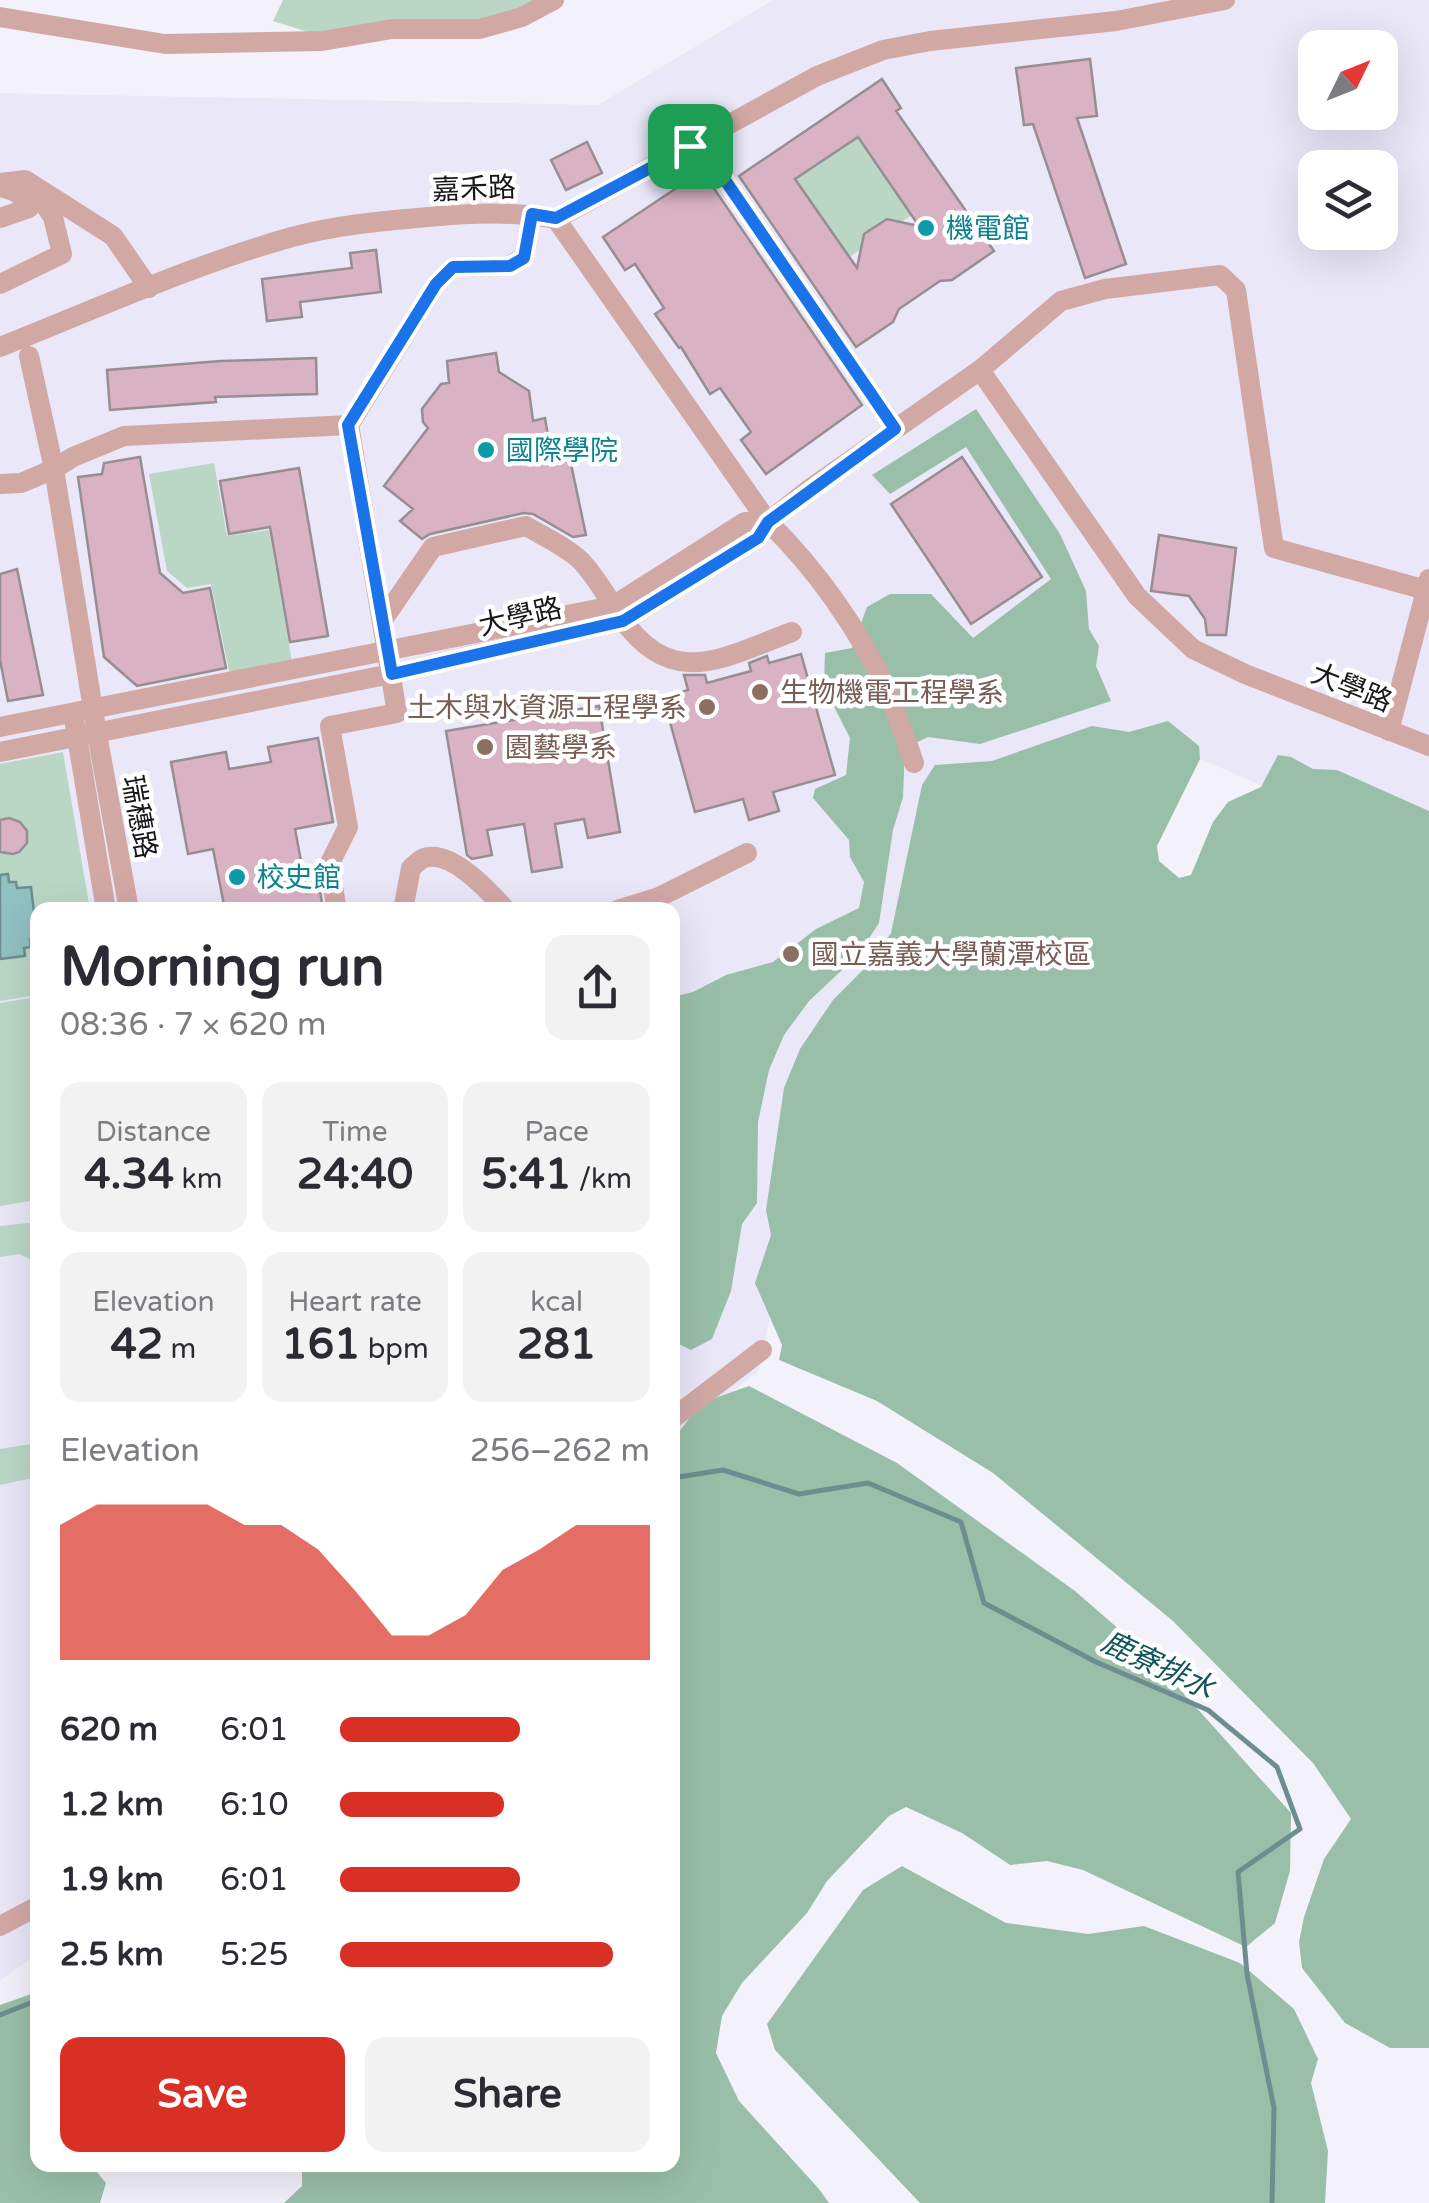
<!DOCTYPE html>
<html lang="en">
<head>
<meta charset="utf-8">
<style>
	:root { --surface:#fff; --page:#f2f2f3; --text:#2b2b33; --muted:#7c7c81; --accent:#d93025 }
	body { margin:0; font-family:"Varela Round","Noto Sans TC",sans-serif; background:var(--page); color:var(--text); height:100vh; display:flex; flex-direction:column; font-size:38px; white-space:nowrap }
	* { box-sizing:border-box; margin:0 }
	p { font-size:32px; color:var(--muted) }
	.icon { flex:none; width:55px; height:55px; fill:none; stroke:currentColor; stroke-width:2; stroke-linecap:round; stroke-linejoin:round }
	.map { position:relative; flex:1; overflow:hidden }
	.side { position:absolute; left:30px; top:902px; width:650px; height:1270px; display:flex; flex-direction:column; background:var(--surface); border-radius:20px; box-shadow:0 10px 40px #0002 }
	.side>* { flex:none }
	.needle { width:65px; rotate:47deg }
	.fabs { position:absolute; left:1298px; top:30px; display:grid; gap:20px }
	.fabs a { display:grid; place-items:center; width:100px; height:100px; border-radius:20px; background:var(--surface); box-shadow:0 10px 40px #0002; font-size:50px }
	.pin { position:absolute; display:grid; place-items:center; width:85px; height:85px; color:#fff; margin:-42px; border-radius:20px; box-shadow:0 5px 15px #0006 }
	.round { display:grid; place-items:center; flex:none; width:105px; height:105px; border-radius:20px; background:var(--page) }
	.head { display:flex; align-items:center; justify-content:space-between; height:170px; padding:0 30px }
	h1 { font-size:55px; font-weight:700; line-height:75px }
	.figures { display:grid; grid-template-columns:repeat(3,1fr); gap:15px; height:170px; padding:10px 30px }
	.figures div { display:grid; align-content:center; border-radius:20px; background:var(--page); text-align:center }
	.figures b { font-size:42px; font-weight:700 }
	.figures small { font-size:28px; font-weight:400 }
	.figures p { font-size:28px }
	.chart { height:280px; padding:20px 30px }
	.chart p { display:flex; justify-content:space-between }
	.chart svg { width:100%; height:180px; margin-top:10px; fill:var(--accent); opacity:.7 }
	.cta { display:flex; gap:20px; margin-top:auto; padding:20px 30px }
	.cta a { flex:1; height:115px; border-radius:20px; background:var(--accent); color:#fff; font-size:40px; font-weight:700; line-height:115px; text-align:center }
	.cta a+a { background:var(--page); color:var(--text) }
	ul { padding:0 30px; list-style:none; font-size:32px }
	li { display:grid; grid-template-columns:160px 120px 1fr; align-items:center; height:75px }
	li i { height:25px; border-radius:12px; background:var(--accent) }
	.map>svg:first-child { display:block }
</style>
</head>
<body>
<div class="map">
<svg width="1429" height="2203" viewBox="0 0 1429 2203">
	<rect width="100%" height="100%" fill="#f3f2fa"/>
	<path fill="#e9e7f8" fill-rule="evenodd" d="M 773,0 L 1429,0 L 1429,858 L 1161,742 L 810,1117 L 759,1370 L 673,1441 L 672,910 L 38,910 L 38,1953 L 0,1981 L 0,93 L 598,105 ZM 1315,48 L 1380,48 L 1380,112 L 1315,112 ZM 1315,168 L 1380,168 L 1380,232 L 1315,232 Z"/>
	<g fill="#bad7c6">
		<path d="M 283,0 L 539,0 L 540,2 L 482,19 L 396,19 L 311,33 L 273,21 Z"/>
		<path d="M 858,137 L 912,215 L 901,222 L 887,219 L 864,234 L 861,249 L 849,257 L 795,179 Z"/>
		<path d="M 214,463 L 227,536 L 269,530 L 294,673 L 232,685 L 211,584 L 187,588 L 167,571 L 149,474 Z"/>
		<path d="M 63,752 L 90,910 L 38,910 L 37,995 L 0,1001 L 0,764 Z"/>
		<path d="M 37,997 L 37,1200 L 0,1206 L 0,1003 Z"/>
		<path d="M 37,1222 L 37,1262 L 19,1254 L 0,1257 L 0,1226 Z"/>
		<path d="M 37,1443 L 37,1477 L 0,1485 L 0,1449 Z"/>
	</g>
	<g fill="#9abfa9">
		<path d="M 976,409 L 1060,534 L 1086,591 L 1089,629 L 1099,646 L 1096,666 L 1111,701 L 980,744 L 928,737 L 905,748 L 903,797 L 893,830 L 879,923 L 858,955 L 809,1001 L 784,1035 L 769,1070 L 758,1122 L 757,1203 L 742,1224 L 731,1291 L 712,1339 L 691,1350 L 673,1341 L 672,997 L 693,992 L 726,975 L 773,962 L 816,929 L 859,908 L 864,882 L 850,857 L 849,840 L 813,798 L 815,789 L 846,775 L 850,738 L 824,687 L 825,653 L 852,648 L 867,607 L 890,594 L 931,594 L 973,638 L 1051,579 L 966,447 L 890,494 L 872,475 Z"/>
		<path d="M 1168,721 L 1199,746 L 1200,759 L 1157,846 L 1159,861 L 1179,878 L 1191,875 L 1213,822 L 1228,802 L 1261,787 L 1278,755 L 1291,757 L 1313,769 L 1337,770 L 1429,811 L 1429,2048 L 1390,2048 L 1345,2023 L 1302,1968 L 1299,1942 L 1304,1917 L 1324,1859 L 1351,1819 L 1313,1763 L 1173,1621 L 993,1473 L 877,1401 L 779,1360 L 782,1345 L 755,1283 L 771,1235 L 766,1210 L 784,1088 L 800,1049 L 833,1000 L 874,959 L 891,933 L 922,785 L 935,765 L 992,761 L 1092,726 L 1129,732 Z"/>
		<path d="M 749,1386 L 897,1463 L 1075,1591 L 1151,1657 L 1291,1813 L 1290,1871 L 1275,1923 L 1246,1947 L 1083,1870 L 1047,1861 L 1010,1865 L 962,1833 L 906,1807 L 889,1816 L 827,1881 L 807,1913 L 742,1983 L 722,2016 L 716,2053 L 739,2101 L 819,2189 L 829,2203 L 284,2203 L 302,2186 L 302,2165 L 672,2165 L 672,1441 L 701,1403 Z"/>
		<path d="M 902,1866 L 1006,1923 L 1088,1934 L 1144,1926 L 1240,1963 L 1294,2009 L 1318,2059 L 1311,2083 L 1328,2151 L 1325,2203 L 920,2203 L 775,2050 L 767,2024 L 863,1890 Z"/>
		<path d="M 37,1992 L 38,2165 L 91,2165 L 106,2183 L 100,2203 L 0,2203 L 0,2005 Z"/>
	</g>
	<path fill="#92c1c3" stroke="#6d8e90" stroke-width="2.5" d="M 8,874 L 9,882 L 16,882 L 17,888 L 31,887 L 37,938 L 30,939 L 31,947 L 24,948 L 25,956 L 0,959 L 0,875 Z"/>
	<g fill="none" stroke-linecap="round" stroke-linejoin="round">
		<g stroke="#6d8e90" stroke-width="5">
			<path d="M 672,1478 L 723,1470 L 799,1494 L 868,1483 L 961,1522 L 984,1603 L 1096,1662 L 1208,1710 L 1277,1767 L 1300,1829 L 1238,1872 L 1247,1974 L 1274,2108 L 1272,2203"/>
			<path d="M 0,2015 L 38,2000"/>
		</g>
	</g>
	<g fill="#d9b2c3" stroke="#978e92" stroke-width="2.5" fill-rule="evenodd">
		<path d="M 1090,59 L 1097,116 L 1077,118 L 1126,264 L 1085,278 L 1033,124 L 1024,125 L 1016,68 Z"/>
		<path d="M 882,79 L 901,108 L 896,111 L 994,251 L 952,280 L 940,281 L 899,309 L 893,322 L 856,347 L 739,176 ZM 858,137 L 919,226 L 887,219 L 864,234 L 857,268 L 795,179 Z"/>
		<path d="M 587,142 L 602,173 L 566,190 L 551,160 Z"/>
		<path d="M 702,171 L 862,405 L 766,474 L 741,440 L 751,432 L 720,388 L 710,394 L 681,347 L 679,348 L 655,314 L 664,308 L 635,264 L 625,270 L 603,237 Z"/>
		<path d="M 376,250 L 381,292 L 300,302 L 302,317 L 267,321 L 262,279 L 352,268 L 350,253 Z"/>
		<path d="M 496,353 L 499,372 L 529,391 L 533,421 L 545,418 L 548,436 L 571,464 L 586,535 L 573,537 L 533,514 L 524,513 L 430,534 L 422,539 L 400,521 L 413,509 L 384,486 L 428,428 L 423,422 L 422,409 L 441,384 L 449,383 L 447,361 Z"/>
		<path d="M 316,358 L 317,394 L 215,397 L 216,402 L 110,410 L 107,370 L 221,361 Z"/>
		<path d="M 140,457 L 160,573 L 183,593 L 210,588 L 226,668 L 137,686 L 104,657 L 78,477 L 102,474 L 104,463 Z"/>
		<path d="M 962,457 L 1042,577 L 971,624 L 891,504 Z"/>
		<path d="M 299,468 L 328,636 L 290,642 L 270,527 L 229,534 L 220,481 Z"/>
		<path d="M 1159,535 L 1236,548 L 1226,635 L 1207,635 L 1205,619 L 1189,596 L 1151,591 Z"/>
		<path d="M 17,569 L 43,695 L 8,701 L 0,660 L 0,574 Z"/>
		<path d="M 801,654 L 835,775 L 773,792 L 779,811 L 749,820 L 743,799 L 695,812 L 663,697 L 688,690 L 684,675 L 705,675 L 707,683 L 751,671 L 749,663 L 767,656 L 769,663 Z"/>
		<path d="M 599,706 L 620,832 L 588,838 L 584,819 L 555,824 L 562,867 L 532,872 L 524,824 L 487,830 L 492,855 L 472,859 L 467,855 L 446,731 Z"/>
		<path d="M 318,738 L 333,822 L 295,829 L 307,893 L 320,891 L 323,910 L 225,910 L 213,849 L 188,854 L 171,762 L 226,752 L 229,769 L 271,762 L 268,747 Z"/>
		<path d="M 9,818 L 20,822 L 27,831 L 27,843 L 19,852 L 13,854 L 0,852 L 0,820 Z"/>
	</g>
	<g fill="none" stroke-linecap="round" stroke-linejoin="round">
		<g stroke="#d2a8a5" stroke-width="20">
			<path d="M 0,17 L 165,44 L 322,41 L 392,29 L 480,29 L 522,17 L 554,0"/>
			<path d="M 699,142 L 895,429"/>
			<path d="M 0,183 L 25,180 L 113,236 L 149,288"/>
			<path d="M 0,187 C 15,191 23,193 29,208 L 0,218"/>
			<path d="M 556,219 L 768,522 C 816,569 859,629 887,691 C 897,714 906,739 914,763"/>
			<path d="M 0,284 L 62,254 L 53,217 L 36,192"/>
			<path d="M 0,347 C 96,309 192,265 292,237 C 337,225 382,221 428,217 C 471,213 513,211 556,219 L 817,76 L 883,50 L 930,41 L 1116,21 L 1225,0"/>
			<path d="M 29,356 L 54,469 L 97,734 L 129,910"/>
			<path d="M 980,370 L 1137,596 L 1193,649 L 1245,674 L 1429,746"/>
			<path d="M 349,425 L 436,284 L 453,267 L 509,266 L 524,257 L 532,214"/>
			<path d="M 0,484 L 21,483 L 54,469 L 73,457 L 124,436 L 349,425 L 397,713 L 330,726 L 348,827 L 329,865 L 337,910"/>
			<path d="M 382,621 L 433,547 L 526,526 C 543,536 565,546 579,559 C 594,573 608,599 620,616 C 672,692 724,657 792,632"/>
			<path d="M 75,725 L 106,910"/>
			<path d="M 0,727 L 613,606 L 745,522 L 768,522"/>
			<path d="M 1389,731 L 1429,579"/>
			<path d="M 0,752 L 391,674 L 623,621 L 758,538 L 768,522 L 808,490 L 980,370 L 1061,301 L 1105,289 L 1220,275 L 1236,290 L 1274,548 L 1426,590"/>
			<path d="M 403,910 L 411,868 C 415,865 419,860 424,858 C 451,849 490,892 506,910"/>
			<path d="M 617,910 L 659,897 L 747,853"/>
			<path d="M 672,1419 L 762,1350"/>
			<path d="M 0,1926 L 38,1906"/>
		</g>
	</g>
	<g fill="none" stroke-linecap="round" stroke-linejoin="round">
		<g stroke="#fff" stroke-width="20">
			<path id="route" d="M 699,142 L 895,429 L 768,522 L 758,538 L 623,621 L 392,674 L 348,425 L 436,284 L 453,267 L 510,266 L 524,258 L 532,214 L 556,218 Z"/>
		</g>
		<use href="#route" stroke="#1a73e8" stroke-width="12"/>
	</g>
	<g fill="#0f9aa8" stroke="#fff" stroke-width="4">
		<circle cx="926" cy="228" r="10"/>
		<circle cx="486" cy="450" r="10"/>
		<circle cx="237" cy="877" r="10"/>
	</g>
	<g fill="#8d6e63" stroke="#fff" stroke-width="4">
		<circle cx="760" cy="692" r="10"/>
		<circle cx="707" cy="707" r="10"/>
		<circle cx="485" cy="747" r="10"/>
		<circle cx="791" cy="954" r="10"/>
	</g>
	<g text-anchor="middle" stroke-width="9" stroke-linejoin="round" paint-order="stroke">
		<g font-size="28" fill="#171619" stroke="#fff">
			<text transform="translate(474 188) rotate(-2)" y="10">嘉禾路</text>
			<text transform="translate(520 616) rotate(-13)" y="10">大學路</text>
			<text transform="translate(1352 687) rotate(22)" y="10">大學路</text>
			<text transform="translate(140 817) rotate(80)" y="10">瑞穗路</text>
		</g>
		<g font-size="28" fill="#0d838f" stroke="#fff" text-anchor="start">
			<text x="946" y="238">機電館</text>
			<text x="506" y="460">國際學院</text>
			<text x="257" y="887">校史館</text>
		</g>
		<g font-size="28" fill="#785e54" stroke="#fff" text-anchor="start">
			<text x="780" y="702">生物機電工程學系</text>
			<text x="687" y="717" text-anchor="end">土木與水資源工程學系</text>
			<text x="505" y="757">園藝學系</text>
			<text x="811" y="964">國立嘉義大學蘭潭校區</text>
		</g>
		<g font-size="30" font-style="italic" fill="#125659" stroke="#fff">
			<text transform="translate(1158 1665) rotate(25)" y="10">鹿寮排水</text>
		</g>
	</g>
</svg>
<div class="fabs">
<a><svg class="needle" viewBox="-14 -14 28 28"><path d="M0-13l5 13h-10z" fill="#e53935"/><path d="M0 13l5-13h-10z" fill="#7c7c81"/></svg></a>
<a><svg class="icon" aria-label="layers" viewBox="0 0 24 24"><path d="M12 4l9 5-9 5-9-5zM3 14l9 5 9-5"/></svg></a>
</div>
<div class="pin" style="left:690px;top:146px;background:#1e9e55"><svg class="icon" aria-label="arrive" viewBox="0 0 24 24"><path d="M6 21V4h12l-3 4 3 4H6"/></svg></div>
<section class="side">
<div class="head"><div><h1>Morning run</h1><p>08:36 · 7 × 620 m</p></div><a class="round"><svg class="icon" aria-label="share" viewBox="0 0 24 24"><path d="M12 15V3M7 8l5-5 5 5M5 13v7h14v-7"/></svg></a></div>
<div class="figures">
<div><p>Distance</p><b>4.34<small> km</small></b></div>
<div><p>Time</p><b>24:40</b></div>
<div><p>Pace</p><b>5:41<small> /km</small></b></div>
</div>
<div class="figures">
<div><p>Elevation</p><b>42<small> m</small></b></div>
<div><p>Heart rate</p><b>161<small> bpm</small></b></div>
<div><p>kcal</p><b>281</b></div>
</div>
<div class="chart"><p><span>Elevation</span>256–262 m</p>
<svg viewBox="0 0 160 44" preserveAspectRatio="none"><path d="M0 44V11L10 6L20 6L30 6L40 6L50 11L60 11L70 17L80 27L90 38L100 38L110 33L120 22L130 17L140 11L150 11L160 11V44z"/></svg>
</div>
<ul>
<li><b>620 m</b>6:01<i style="width:58%"></i></li>
<li><b>1.2 km</b>6:10<i style="width:53%"></i></li>
<li><b>1.9 km</b>6:01<i style="width:58%"></i></li>
<li><b>2.5 km</b>5:25<i style="width:88%"></i></li>
</ul>
<div class="cta"><a>Save</a><a>Share</a></div>
</section>
</div>
</body>
</html>
